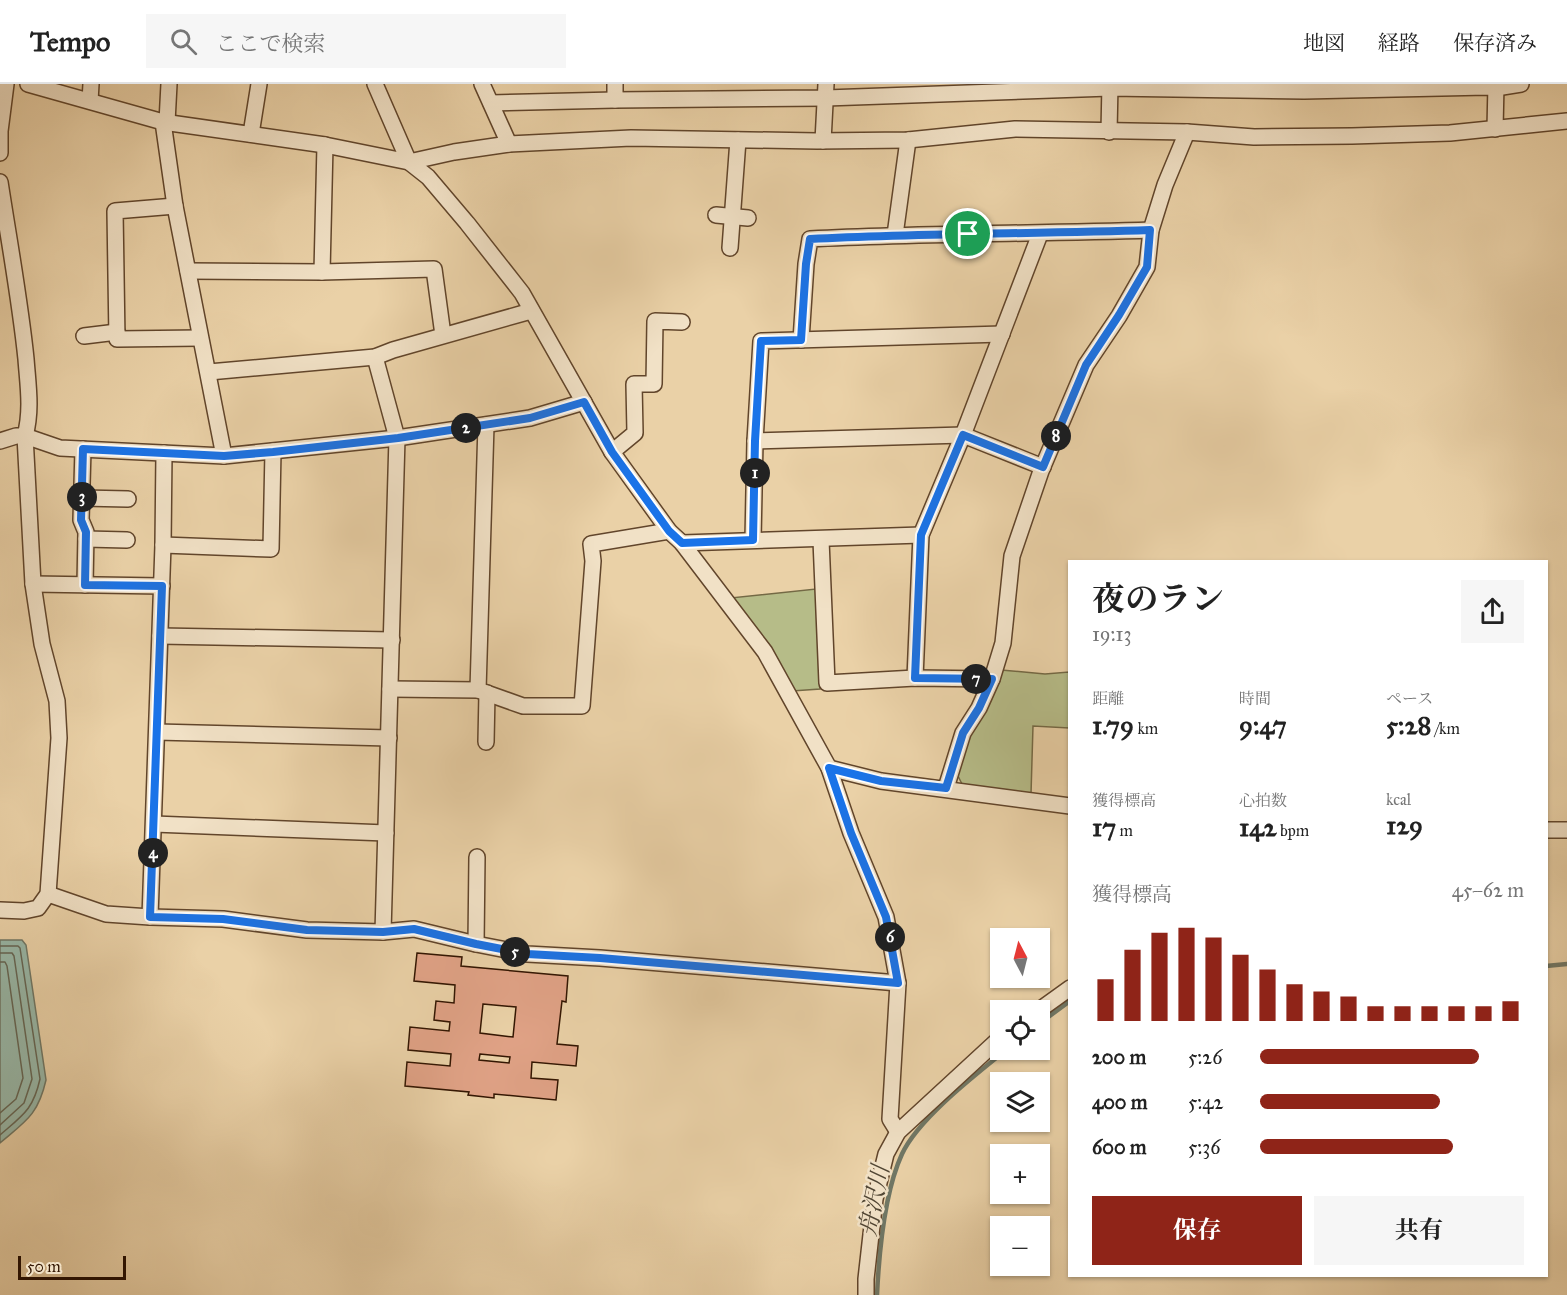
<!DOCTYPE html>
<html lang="ja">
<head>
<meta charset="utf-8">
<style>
	:root { --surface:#fff; --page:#f6f6f6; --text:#222; --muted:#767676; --line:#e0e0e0; --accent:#8f2418 }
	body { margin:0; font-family:"IM FELL Great Primer","Noto Serif JP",serif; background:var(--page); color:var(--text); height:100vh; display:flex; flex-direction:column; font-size:22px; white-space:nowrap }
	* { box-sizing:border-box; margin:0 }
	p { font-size:20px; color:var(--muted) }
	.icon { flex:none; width:33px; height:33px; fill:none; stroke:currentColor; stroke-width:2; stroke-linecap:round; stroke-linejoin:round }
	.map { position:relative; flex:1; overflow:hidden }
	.sheet { position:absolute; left:1068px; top:476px; width:480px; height:717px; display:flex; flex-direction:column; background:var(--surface); border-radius:0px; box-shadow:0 2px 4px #0004 }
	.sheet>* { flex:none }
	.needle { width:39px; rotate:353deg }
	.buttons { position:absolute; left:990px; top:844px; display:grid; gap:12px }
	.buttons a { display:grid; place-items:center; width:60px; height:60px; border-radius:0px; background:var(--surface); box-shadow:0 2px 4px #0004; font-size:30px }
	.scale { position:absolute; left:18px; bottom:15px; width:108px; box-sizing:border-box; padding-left:6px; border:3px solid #331602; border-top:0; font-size:16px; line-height:21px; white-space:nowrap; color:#331602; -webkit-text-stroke:4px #f1e1c6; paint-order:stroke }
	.pin { position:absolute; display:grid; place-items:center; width:51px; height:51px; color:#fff; margin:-26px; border:3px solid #fff; border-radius:50%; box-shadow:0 2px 6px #0007 }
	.km { position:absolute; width:30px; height:30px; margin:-15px; border-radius:50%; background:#222; color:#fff; font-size:16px; line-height:30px; text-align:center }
	.round { display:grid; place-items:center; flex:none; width:63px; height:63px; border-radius:0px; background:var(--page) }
	.headline { display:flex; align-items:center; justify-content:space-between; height:102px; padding:0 24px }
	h1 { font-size:33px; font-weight:700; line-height:45px }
	.figures { display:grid; grid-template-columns:repeat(3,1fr); gap:9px; height:102px; padding:6px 24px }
	.figures div { display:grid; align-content:center }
	.figures b { font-size:26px; font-weight:700 }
	.figures small { font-size:16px; font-weight:400 }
	.figures p { font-size:16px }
	.chart { height:168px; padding:12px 24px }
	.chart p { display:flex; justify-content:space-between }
	.chart svg { width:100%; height:108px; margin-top:6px; stroke:var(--accent); stroke-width:6 }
	.primary-button { display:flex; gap:12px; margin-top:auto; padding:12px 24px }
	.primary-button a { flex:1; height:69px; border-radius:0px; background:var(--accent); color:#fff; font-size:24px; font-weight:700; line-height:69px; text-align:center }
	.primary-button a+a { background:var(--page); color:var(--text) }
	ul { padding:0 24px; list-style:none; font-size:20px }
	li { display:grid; grid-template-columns:96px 72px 1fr; align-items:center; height:45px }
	li i { height:15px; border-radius:8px; background:var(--accent) }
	header { display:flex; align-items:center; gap:36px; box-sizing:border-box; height:84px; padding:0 30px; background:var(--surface); border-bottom:2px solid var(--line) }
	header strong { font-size:28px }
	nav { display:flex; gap:33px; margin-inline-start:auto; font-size:21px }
	.search { width:420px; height:54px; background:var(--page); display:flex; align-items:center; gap:15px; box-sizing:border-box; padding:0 21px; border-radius:0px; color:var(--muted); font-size:22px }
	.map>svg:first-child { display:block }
</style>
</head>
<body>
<header>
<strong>Tempo</strong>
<div class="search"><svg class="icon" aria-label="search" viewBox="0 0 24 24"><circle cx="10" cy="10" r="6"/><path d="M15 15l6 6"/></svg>ここで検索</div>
<nav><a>地図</a><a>経路</a><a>保存済み</a></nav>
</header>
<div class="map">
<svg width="1567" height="1211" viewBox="0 0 1567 1211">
	<rect width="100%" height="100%" fill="#ead1a7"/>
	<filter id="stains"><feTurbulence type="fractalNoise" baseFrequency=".00333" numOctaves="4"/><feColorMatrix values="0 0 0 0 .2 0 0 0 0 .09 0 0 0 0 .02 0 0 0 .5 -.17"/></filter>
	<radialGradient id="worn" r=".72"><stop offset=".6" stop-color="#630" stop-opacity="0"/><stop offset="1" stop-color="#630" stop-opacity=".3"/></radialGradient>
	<g fill="#b6bc88" stroke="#746945" stroke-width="1.5">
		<path d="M 816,505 L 820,605 L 792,607 L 730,514 Z"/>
		<path d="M 1001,586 L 1045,590 L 1069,588 L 1069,644 L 1033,642 L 1031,710 L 962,700 L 957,690 L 969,655 Z"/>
	</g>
	<path fill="#98b7a7" stroke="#707765" stroke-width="1.5" d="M 0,856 L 22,856 L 26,861 L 46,996 C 38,1031 26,1037 0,1059 Z"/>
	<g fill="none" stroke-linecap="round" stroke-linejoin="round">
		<g stroke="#666654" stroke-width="1.5">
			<path d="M 0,862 L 18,862 L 20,864 L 40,995 C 33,1026 23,1031 0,1051"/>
			<path d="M 0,869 L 12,869 L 14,872 L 32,995 L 24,1019 L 0,1041"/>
			<path d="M 0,878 L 5,878 L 7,882 L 23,994 L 16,1015 L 0,1029"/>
		</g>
		<g stroke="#707765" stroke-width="4.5">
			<path d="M 1546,882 L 1567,880"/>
			<path d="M 1040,939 L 1070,917"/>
			<path d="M 877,1211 C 879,1169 884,1109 902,1070 C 918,1035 975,991 1006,966"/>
		</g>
	</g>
	<path fill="#e0a286" stroke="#331602" stroke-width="1.5" fill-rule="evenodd" d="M 417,869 L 462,873 L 461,882 L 568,892 L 566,918 L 562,917 L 557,960 L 578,962 L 576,982 L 532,978 L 531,994 L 558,996 L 556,1016 L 494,1010 L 494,1014 L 468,1011 L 469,1008 L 405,1002 L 407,978 L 450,982 L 451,970 L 408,966 L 410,943 L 449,947 L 450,938 L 434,936 L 436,917 L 454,919 L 455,901 L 414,897 ZM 483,920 L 516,923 L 513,953 L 480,949 ZM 480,970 L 510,973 L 509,979 L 479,976 Z"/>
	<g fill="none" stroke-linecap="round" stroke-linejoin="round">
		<g stroke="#61452b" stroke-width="18">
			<g id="street">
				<path d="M 28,0 L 163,38 L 325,61 L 409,78 L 428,93 L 467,139 L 522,209 L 612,368 L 669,447 L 682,459 L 765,568 L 829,684 L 851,749 L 886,833 L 898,899 L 890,1035 L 898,1048"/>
				<path d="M 375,0 L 409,78"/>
				<path d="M 482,0 L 509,60"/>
				<path d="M 615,0 L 615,16 L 826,14 L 1110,4 L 1304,7 L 1487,3 L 1496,4 L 1521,0"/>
				<path d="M 90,17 L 91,0"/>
				<path d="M 491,19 L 615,16"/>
				<path d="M 163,38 L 175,122 L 224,372"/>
				<path d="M 167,38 L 169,0"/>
				<path d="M 1495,45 L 1496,0"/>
				<path d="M 1109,48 L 1110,0"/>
				<path d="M 251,50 L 259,0"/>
				<path d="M 823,57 L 826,0"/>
				<path d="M 0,69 L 0,47 L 6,0"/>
				<path d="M 409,78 L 454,68 L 509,60 L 631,54 L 817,57 L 908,56 L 1015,45 L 1187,48 L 1254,53 L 1352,52 L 1450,49 L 1567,37"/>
				<path d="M 0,98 C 9,157 20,216 26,275 C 28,302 32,326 25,352 L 33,500 L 42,560 L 57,617 L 59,654 L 48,810 L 38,824 L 24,827 L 0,826"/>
				<path d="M 175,122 L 115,127 L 117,255 L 200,254"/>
				<path d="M 716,131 L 748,134"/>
				<path d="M 895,151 L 908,56"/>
				<path d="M 730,164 L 738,56"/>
				<path d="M 188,187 L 322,188 L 434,185 L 443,251"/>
				<path d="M 322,188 L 325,61"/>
				<path d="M 84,252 L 117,248"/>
				<path d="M 801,256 L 806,180 L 810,155 C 923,149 1037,150 1151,146"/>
				<path d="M 375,273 L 397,354 L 383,848"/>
				<path d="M 209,288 L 375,273 L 393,266 L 531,227"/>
				<path d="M 0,357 L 16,352 L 25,352 L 60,364 L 224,372 L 397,354 L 530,334 L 584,318"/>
				<path d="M 755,357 L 963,351 L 1043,383"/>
				<path d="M 83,365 L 81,436 L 86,448 L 85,501"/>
				<path d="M 612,368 L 635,349 L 634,300 L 654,300 L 655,237 L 682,238"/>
				<path d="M 82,414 L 128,415"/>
				<path d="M 86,455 L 127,456"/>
				<path d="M 753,456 L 755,357 L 761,257 L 1002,250"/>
				<path d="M 821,456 L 827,599 L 915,594 L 992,595"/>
				<path d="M 682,459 L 921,451"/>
				<path d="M 163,461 L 271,465 L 273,367"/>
				<path d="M 33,500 L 162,502"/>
				<path d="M 160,552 L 392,556"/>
				<path d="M 915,594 L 921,451 L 963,351 L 1040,150"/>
				<path d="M 390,605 L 478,606 L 486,341"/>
				<path d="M 478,606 L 523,622 L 582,622 L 593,477 L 591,460 L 669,447"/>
				<path d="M 157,648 L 389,654"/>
				<path d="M 486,658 L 487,609"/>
				<path d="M 829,684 L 881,697 L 1070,722"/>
				<path d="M 946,704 L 963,649 L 979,624 L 992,595 L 1003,559 L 1012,472 L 1041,387 L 1086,281 L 1119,232 L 1147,183 L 1151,146 L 1165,101 L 1187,48"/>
				<path d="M 154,740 L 386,749"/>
				<path d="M 1546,746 L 1567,746"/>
				<path d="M 48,810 L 106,830 L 150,833 L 223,835 L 307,846 L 383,848 L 414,845 L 476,860 L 527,870 L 600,874 L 898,899"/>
				<path d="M 150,833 L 163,461 L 164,369"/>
				<path d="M 476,860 L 477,773"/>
				<path d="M 1038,927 L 1070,904"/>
				<path d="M 866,1211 L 866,1195 L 875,1115 L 886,1070 L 898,1048 L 1000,954"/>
			</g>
		</g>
		<use href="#street" stroke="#f1e1c6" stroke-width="15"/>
	</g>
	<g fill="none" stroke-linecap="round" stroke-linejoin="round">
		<g stroke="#fff" stroke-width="12">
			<path id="route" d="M 1150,146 L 1147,183 L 1119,231 L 1086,281 L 1043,383 L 963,351 L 921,451 L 915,594 L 992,595 L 979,624 L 963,649 L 946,704 L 881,697 L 829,684 L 851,749 L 886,833 L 898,899 L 600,874 L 527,870 L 476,860 L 414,845 L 383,848 L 307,846 L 223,835 L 150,833 L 162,502 L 85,501 L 86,448 L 81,436 L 83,365 L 224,372 L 273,368 L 398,354 L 530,334 L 584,318 L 612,368 L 669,447 L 682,459 L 753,456 L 755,357 L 761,257 L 801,256 L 806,180 L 810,155 C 923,149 1037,150 1150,146 Z"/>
		</g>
		<use href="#route" stroke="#1a73e8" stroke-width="8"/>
	</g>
	<g text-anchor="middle" stroke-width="5" stroke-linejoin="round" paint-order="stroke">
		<g font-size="24" font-style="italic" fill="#514634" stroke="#f1e1c6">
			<text transform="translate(874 1117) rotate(-79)" y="8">舟沢川</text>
		</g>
	</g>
	<rect width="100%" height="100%" filter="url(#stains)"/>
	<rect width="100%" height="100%" fill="url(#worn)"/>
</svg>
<div class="buttons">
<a><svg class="needle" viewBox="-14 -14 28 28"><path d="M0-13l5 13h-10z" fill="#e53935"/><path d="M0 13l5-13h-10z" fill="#767676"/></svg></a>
<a><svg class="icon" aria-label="locate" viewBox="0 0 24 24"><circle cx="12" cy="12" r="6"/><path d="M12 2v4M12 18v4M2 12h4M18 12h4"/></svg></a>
<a><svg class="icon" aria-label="layers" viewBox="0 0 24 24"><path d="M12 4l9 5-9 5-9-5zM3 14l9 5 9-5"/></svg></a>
<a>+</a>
<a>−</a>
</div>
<div class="scale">50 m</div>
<div class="pin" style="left:968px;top:150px;background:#1e9e55"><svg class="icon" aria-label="arrive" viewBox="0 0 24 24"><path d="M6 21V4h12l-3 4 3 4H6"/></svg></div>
<b class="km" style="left:755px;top:389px">1</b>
<b class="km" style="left:466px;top:344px">2</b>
<b class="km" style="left:82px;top:413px">3</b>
<b class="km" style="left:153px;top:769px">4</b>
<b class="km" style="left:515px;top:868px">5</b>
<b class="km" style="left:890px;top:853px">6</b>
<b class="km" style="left:976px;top:595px">7</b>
<b class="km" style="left:1056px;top:352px">8</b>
<section class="sheet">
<div class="headline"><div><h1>夜のラン</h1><p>19:13</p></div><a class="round"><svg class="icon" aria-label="share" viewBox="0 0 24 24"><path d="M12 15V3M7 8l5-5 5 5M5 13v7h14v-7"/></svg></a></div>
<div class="figures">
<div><p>距離</p><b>1.79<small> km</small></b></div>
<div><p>時間</p><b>9:47</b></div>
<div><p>ペース</p><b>5:28<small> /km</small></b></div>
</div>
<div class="figures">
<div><p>獲得標高</p><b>17<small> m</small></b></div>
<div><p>心拍数</p><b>142<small> bpm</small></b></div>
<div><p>kcal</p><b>129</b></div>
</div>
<div class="chart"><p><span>獲得標高</span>45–62 m</p>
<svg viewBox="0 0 160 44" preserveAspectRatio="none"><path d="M5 44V27M15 44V15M25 44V8M35 44V6M45 44V10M55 44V17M65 44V23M75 44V29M85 44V32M95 44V34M105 44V38M115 44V38M125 44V38M135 44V38M145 44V38M155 44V36"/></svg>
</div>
<ul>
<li><b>200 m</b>5:26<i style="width:83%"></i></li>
<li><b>400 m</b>5:42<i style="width:68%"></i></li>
<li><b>600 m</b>5:36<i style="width:73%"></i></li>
</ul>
<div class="primary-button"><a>保存</a><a>共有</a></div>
</section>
</div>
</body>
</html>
